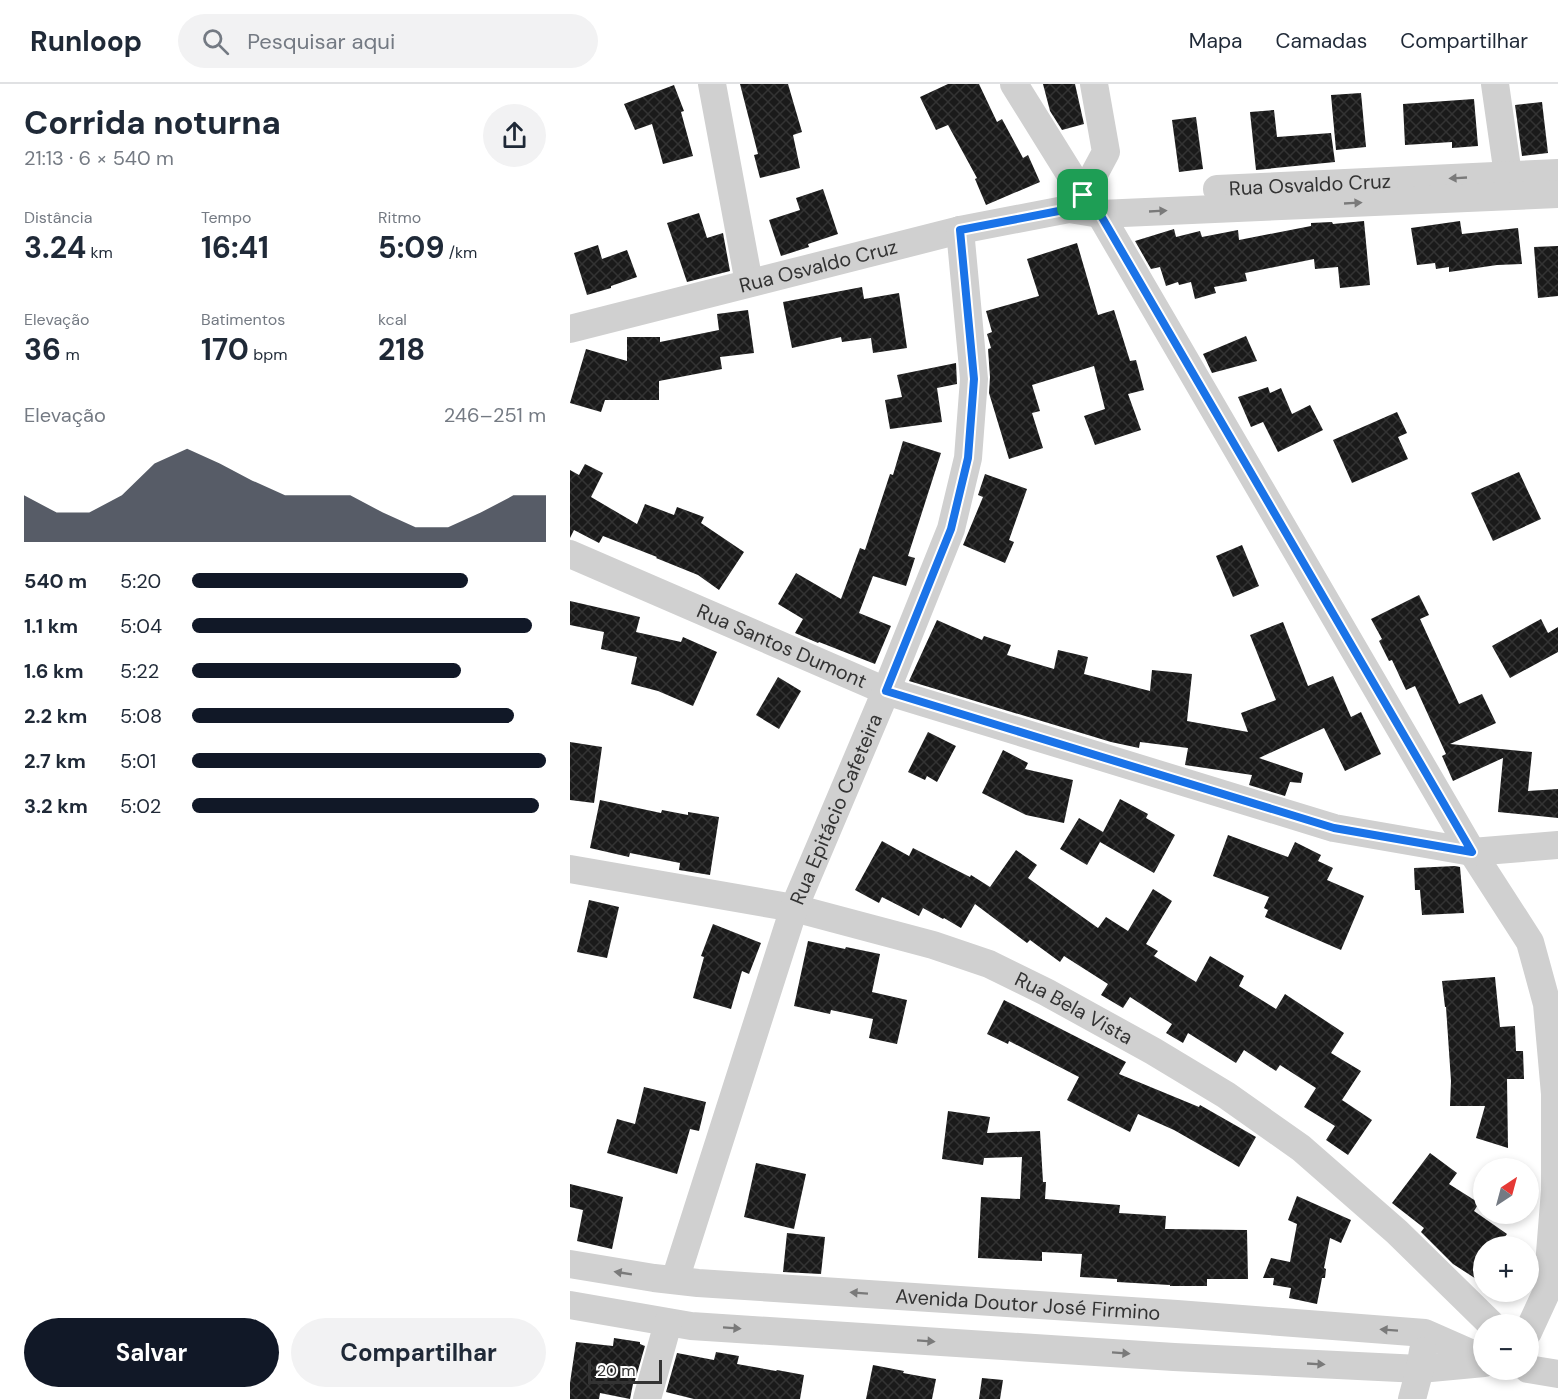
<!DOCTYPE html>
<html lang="pt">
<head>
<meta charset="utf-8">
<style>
	:root { --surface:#fff; --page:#f2f2f3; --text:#1f2937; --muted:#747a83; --line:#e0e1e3; --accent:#111827 }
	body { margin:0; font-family:"DM Sans",sans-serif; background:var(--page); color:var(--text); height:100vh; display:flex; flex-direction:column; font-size:22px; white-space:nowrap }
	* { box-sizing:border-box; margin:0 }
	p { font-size:20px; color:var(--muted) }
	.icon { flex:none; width:33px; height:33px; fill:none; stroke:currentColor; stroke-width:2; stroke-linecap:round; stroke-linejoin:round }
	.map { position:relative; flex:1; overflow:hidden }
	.drawer { display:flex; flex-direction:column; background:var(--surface); width:570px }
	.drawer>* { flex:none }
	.needle { width:39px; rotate:36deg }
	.tools { position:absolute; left:903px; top:1074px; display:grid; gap:12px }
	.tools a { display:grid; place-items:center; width:66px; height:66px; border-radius:50%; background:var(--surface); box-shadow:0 3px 9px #0003; font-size:30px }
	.scale { position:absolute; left:18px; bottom:15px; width:74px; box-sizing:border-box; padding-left:6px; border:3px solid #333; border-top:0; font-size:16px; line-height:21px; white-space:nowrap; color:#333; -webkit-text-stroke:4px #fff; paint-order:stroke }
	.pin { position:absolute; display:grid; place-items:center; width:51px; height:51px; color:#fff; margin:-26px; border-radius:12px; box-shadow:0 3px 9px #0006 }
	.round { display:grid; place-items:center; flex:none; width:63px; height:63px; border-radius:32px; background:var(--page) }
	.summary { display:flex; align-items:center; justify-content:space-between; height:102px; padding:0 24px }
	h1 { font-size:33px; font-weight:700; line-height:45px }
	.metrics { display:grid; grid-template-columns:repeat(3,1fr); gap:9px; height:102px; padding:6px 24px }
	.metrics div { display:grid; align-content:center }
	.metrics b { font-size:30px; font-weight:700 }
	.metrics small { font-size:16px; font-weight:400 }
	.metrics p { font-size:16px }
	.chart { height:168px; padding:12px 24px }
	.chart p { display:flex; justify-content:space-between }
	.chart svg { width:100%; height:108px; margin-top:6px; fill:var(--accent); opacity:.7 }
	.cta { display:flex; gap:12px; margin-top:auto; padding:12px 24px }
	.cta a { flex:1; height:69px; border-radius:36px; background:var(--accent); color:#fff; font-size:24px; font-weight:700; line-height:69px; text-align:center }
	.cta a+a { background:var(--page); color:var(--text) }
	ul { padding:0 24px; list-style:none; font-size:20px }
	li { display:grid; grid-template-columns:96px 72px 1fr; align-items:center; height:45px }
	li i { height:15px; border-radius:8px; background:var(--accent) }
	header { display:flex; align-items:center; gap:36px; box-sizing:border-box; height:84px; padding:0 30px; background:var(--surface); border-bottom:2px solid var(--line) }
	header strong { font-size:28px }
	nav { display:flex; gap:33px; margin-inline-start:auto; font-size:21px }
	.search { width:420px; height:54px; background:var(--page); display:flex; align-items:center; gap:15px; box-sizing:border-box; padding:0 21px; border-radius:33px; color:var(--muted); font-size:22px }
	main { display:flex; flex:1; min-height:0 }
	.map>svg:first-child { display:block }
</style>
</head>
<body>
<header>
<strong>Runloop</strong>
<div class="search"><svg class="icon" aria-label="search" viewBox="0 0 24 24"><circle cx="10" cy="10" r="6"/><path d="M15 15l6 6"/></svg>Pesquisar aqui</div>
<nav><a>Mapa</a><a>Camadas</a><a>Compartilhar</a></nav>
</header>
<main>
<section class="drawer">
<div class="summary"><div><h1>Corrida noturna</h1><p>21:13 · 6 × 540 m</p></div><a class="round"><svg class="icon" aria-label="share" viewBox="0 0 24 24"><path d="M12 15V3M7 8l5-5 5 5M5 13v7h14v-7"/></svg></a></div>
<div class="metrics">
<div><p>Distância</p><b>3.24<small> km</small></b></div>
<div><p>Tempo</p><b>16:41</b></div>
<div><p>Ritmo</p><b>5:09<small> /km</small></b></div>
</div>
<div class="metrics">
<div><p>Elevação</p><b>36<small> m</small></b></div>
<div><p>Batimentos</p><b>170<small> bpm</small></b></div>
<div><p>kcal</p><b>218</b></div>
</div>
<div class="chart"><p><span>Elevação</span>246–251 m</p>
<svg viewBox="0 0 160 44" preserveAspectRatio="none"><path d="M0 44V25L10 32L20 32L30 25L40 12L50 6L60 12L70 19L80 25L90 25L100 25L110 32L120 38L130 38L140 32L150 25L160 25V44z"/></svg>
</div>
<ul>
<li><b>540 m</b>5:20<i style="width:78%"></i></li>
<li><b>1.1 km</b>5:04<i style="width:96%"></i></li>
<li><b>1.6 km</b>5:22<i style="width:76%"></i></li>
<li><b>2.2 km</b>5:08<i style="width:91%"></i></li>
<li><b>2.7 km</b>5:01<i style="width:100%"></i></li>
<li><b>3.2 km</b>5:02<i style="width:98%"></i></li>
</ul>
<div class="cta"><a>Salvar</a><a>Compartilhar</a></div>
</section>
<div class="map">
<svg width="988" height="1315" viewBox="0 0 988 1315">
	<defs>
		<pattern id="building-cross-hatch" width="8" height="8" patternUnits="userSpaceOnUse" patternTransform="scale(1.5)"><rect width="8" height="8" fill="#1a1a1a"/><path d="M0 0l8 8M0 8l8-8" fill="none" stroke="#333"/></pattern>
	</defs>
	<rect width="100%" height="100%" fill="#fff"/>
	<g fill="url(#building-cross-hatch)">
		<path d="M 170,0 L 218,0 L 232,48 L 223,51 L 230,84 L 190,94 L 184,71 L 188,70 Z"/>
		<path d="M 378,0 L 409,0 L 427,38 L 432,35 L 453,74 L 458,71 L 470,98 L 416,121 L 405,95 L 407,94 L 378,41 L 366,46 L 350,13 Z"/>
		<path d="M 473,0 L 505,0 L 514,40 L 492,46 L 480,27 Z"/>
		<path d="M 104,1 L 114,27 L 111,28 L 123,72 L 93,80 L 82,40 L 65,46 L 54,20 Z"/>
		<path d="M 791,9 L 796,63 L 766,66 L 761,11 Z"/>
		<path d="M 904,15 L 908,62 L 882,64 L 882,58 L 835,61 L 833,20 Z"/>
		<path d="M 972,18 L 978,69 L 952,72 L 945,21 Z"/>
		<path d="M 704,26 L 707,53 L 761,49 L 765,78 L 686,86 L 680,28 Z"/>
		<path d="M 626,33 L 633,85 L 609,88 L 602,36 Z"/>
		<path d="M 253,105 L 268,150 L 238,160 L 239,163 L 211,172 L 199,136 L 230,126 L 226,114 Z"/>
		<path d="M 129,129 L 137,154 L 153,149 L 160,187 L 117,198 L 97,139 Z"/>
		<path d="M 794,137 L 800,201 L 770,204 L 768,183 L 745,185 L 744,175 L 675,189 L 677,197 L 644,203 L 646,209 L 625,215 L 621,198 L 609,201 L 608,198 L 596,202 L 590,183 L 581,185 L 565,157 L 604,145 L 606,153 L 630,147 L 632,153 L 668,146 L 669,156 L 741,142 L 741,139 L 762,138 L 763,140 Z"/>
		<path d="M 890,137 L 892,150 L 948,144 L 952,180 L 927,181 L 879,188 L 879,183 L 866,185 L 865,179 L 847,181 L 841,144 Z"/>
		<path d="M 507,159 L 528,231 L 544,226 L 560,277 L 566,276 L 574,306 L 558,310 L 571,346 L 525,361 L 514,332 L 535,325 L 524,282 L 462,301 L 470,327 L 462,329 L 473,364 L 439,375 L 419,309 L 420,293 L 418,265 L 421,264 L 417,250 L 422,248 L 416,227 L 469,212 L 457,175 Z"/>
		<path d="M 28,161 L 32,175 L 57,166 L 67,193 L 41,202 L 41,204 L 17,211 L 4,169 Z"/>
		<path d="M 988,162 L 988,212 L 968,214 L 964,163 Z"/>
		<path d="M 292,203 L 294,215 L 329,209 L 337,264 L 303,269 L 301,254 L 272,258 L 271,253 L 222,264 L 213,218 Z"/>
		<path d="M 178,226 L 184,269 L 150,273 L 152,285 L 89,297 L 89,316 L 35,316 L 31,328 L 0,319 L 16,265 L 57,277 L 57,253 L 90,253 L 90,258 L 149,246 L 147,230 Z"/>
		<path d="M 676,252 L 687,277 L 642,289 L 633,270 Z"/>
		<path d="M 386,279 L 387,300 L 367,304 L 372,338 L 320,345 L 315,316 L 332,313 L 327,291 Z"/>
		<path d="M 698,303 L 700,309 L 711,304 L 722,330 L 740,321 L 753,346 L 708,368 L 693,338 L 681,343 L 668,313 Z"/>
		<path d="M 827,328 L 837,349 L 828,353 L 838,375 L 782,399 L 763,356 Z"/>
		<path d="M 333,357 L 371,369 L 338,472 L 345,474 L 336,502 L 303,492 L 289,529 L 321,542 L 305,580 L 249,558 L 248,559 L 225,549 L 233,535 L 208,520 L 226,489 L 271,515 L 290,464 L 295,466 L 320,390 L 323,391 Z"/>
		<path d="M 15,380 L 33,389 L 21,413 L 67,440 L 75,420 L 104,431 L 107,423 L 134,433 L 131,439 L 174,468 L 149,506 L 128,491 L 86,474 L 87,473 L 33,452 L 29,459 L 4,446 L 0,454 L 0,386 L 9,391 Z"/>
		<path d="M 949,388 L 971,435 L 923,457 L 901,409 Z"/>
		<path d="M 415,390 L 457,405 L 439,456 L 444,458 L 435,479 L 393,461 L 413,413 L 408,411 Z"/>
		<path d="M 672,461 L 689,502 L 663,513 L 646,472 Z"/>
		<path d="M 849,511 L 859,531 L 850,535 L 889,620 L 912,610 L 926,639 L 880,660 L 962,668 L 958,707 L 988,705 L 988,734 L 928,728 L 933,674 L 883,697 L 872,672 L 876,670 L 845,602 L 836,606 L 822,576 L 819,577 L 809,557 L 812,555 L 801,535 Z"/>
		<path d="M 0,517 L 70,533 L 66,548 L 111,558 L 113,553 L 147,568 L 123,622 L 88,607 L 61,600 L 67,573 L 31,565 L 34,548 L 0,541 Z"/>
		<path d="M 971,535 L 978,549 L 988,543 L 988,568 L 940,594 L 922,562 Z"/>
		<path d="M 367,536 L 412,556 L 414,552 L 441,561 L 437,571 L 484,585 L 488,566 L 518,573 L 514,590 L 580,607 L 582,586 L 622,590 L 617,637 L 678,648 L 671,629 L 706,616 L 680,551 L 713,538 L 738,602 L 763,592 L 781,633 L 791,628 L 811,670 L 775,687 L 754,644 L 689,674 L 733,689 L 731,699 L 720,698 L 715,712 L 679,701 L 682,691 L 615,681 L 618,664 L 570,658 L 569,664 L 541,658 L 339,597 Z"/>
		<path d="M 208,593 L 231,607 L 209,645 L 186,631 Z"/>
		<path d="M 358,648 L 386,662 L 367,698 L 357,692 L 355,696 L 338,688 Z"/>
		<path d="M 0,658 L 32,663 L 24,719 L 0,716 Z"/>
		<path d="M 433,666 L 458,679 L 455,685 L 503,696 L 494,739 L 456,731 L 412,709 Z"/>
		<path d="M 550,715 L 578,730 L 576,734 L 605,751 L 584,789 L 530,758 L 517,781 L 490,765 L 509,734 L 533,748 Z"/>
		<path d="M 30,716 L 91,729 L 92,726 L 118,731 L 118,728 L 149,733 L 140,791 L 109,786 L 110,779 L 60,769 L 59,773 L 20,764 Z"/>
		<path d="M 658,751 L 718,773 L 725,758 L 751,771 L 748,777 L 763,784 L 757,796 L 794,812 L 771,866 L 695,833 L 698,826 L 694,824 L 699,813 L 643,792 Z"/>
		<path d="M 312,757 L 339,772 L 343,764 L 400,793 L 401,791 L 420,803 L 446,766 L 467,781 L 458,794 L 528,844 L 536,833 L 558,847 L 583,805 L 602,817 L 576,860 L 588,867 L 584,872 L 626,898 L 640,872 L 674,892 L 669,902 L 706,925 L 715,910 L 774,949 L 761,969 L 791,987 L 772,1016 L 802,1036 L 778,1071 L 756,1056 L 765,1042 L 734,1023 L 746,1004 L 710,981 L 706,987 L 674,966 L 666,979 L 618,949 L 613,959 L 596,949 L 602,940 L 560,913 L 553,924 L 531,911 L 538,900 L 494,872 L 490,878 L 460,856 L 457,859 L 405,820 L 391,844 L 374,834 L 373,835 L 353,824 L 349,832 L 312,813 L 309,819 L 285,806 Z"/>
		<path d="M 885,782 L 890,783 L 894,829 L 852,831 L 850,806 L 845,806 L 844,784 Z"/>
		<path d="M 19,816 L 49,823 L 37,874 L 7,868 Z"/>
		<path d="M 143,840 L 191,859 L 179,890 L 172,887 L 161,925 L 123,914 L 134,873 L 131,872 Z"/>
		<path d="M 238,857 L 275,865 L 276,863 L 310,870 L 302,908 L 337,916 L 327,960 L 299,954 L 303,935 L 261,926 L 260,930 L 224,922 Z"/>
		<path d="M 925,893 L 930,943 L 945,942 L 946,967 L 953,967 L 954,995 L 937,995 L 938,1064 L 906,1054 L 915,1022 L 880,1022 L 881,997 L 876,923 L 875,923 L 872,897 Z"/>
		<path d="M 434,916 L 556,978 L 549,990 L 629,1023 L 630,1021 L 686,1053 L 669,1083 L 604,1046 L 568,1030 L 560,1048 L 497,1016 L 509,993 L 439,957 L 438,960 L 417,950 Z"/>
		<path d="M 74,1003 L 136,1018 L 129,1047 L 120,1045 L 107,1090 L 37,1069 L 47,1035 L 65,1040 Z"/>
		<path d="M 378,1027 L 420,1033 L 417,1049 L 470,1047 L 473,1098 L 476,1098 L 475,1115 L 550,1121 L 549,1129 L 596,1132 L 595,1145 L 677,1146 L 678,1195 L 637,1195 L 637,1202 L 600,1202 L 600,1201 L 547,1198 L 547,1195 L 510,1193 L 512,1170 L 472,1168 L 472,1177 L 408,1174 L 411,1113 L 450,1115 L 452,1073 L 414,1074 L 413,1081 L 372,1075 Z"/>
		<path d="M 860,1069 L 887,1089 L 879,1100 L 909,1119 L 904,1127 L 937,1150 L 928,1162 L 914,1162 L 914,1200 L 883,1180 L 851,1148 L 854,1144 L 822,1119 Z"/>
		<path d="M 186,1079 L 236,1090 L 224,1145 L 174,1133 Z"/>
		<path d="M 0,1100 L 53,1113 L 42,1165 L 7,1157 L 13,1126 L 0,1123 Z"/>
		<path d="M 727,1112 L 781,1136 L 771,1159 L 760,1154 L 754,1184 L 756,1185 L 755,1194 L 752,1194 L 747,1220 L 719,1214 L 721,1204 L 703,1201 L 704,1194 L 693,1194 L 701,1174 L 720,1178 L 727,1140 L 718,1136 Z"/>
		<path d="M 217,1149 L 255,1153 L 251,1190 L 213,1188 Z"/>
		<path d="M 44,1254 L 70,1258 L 70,1260 L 75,1262 L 64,1300 L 63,1300 L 60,1315 L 30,1309 L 29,1315 L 0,1315 L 0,1299 L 6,1258 L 43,1262 Z"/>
		<path d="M 146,1268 L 169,1272 L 167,1280 L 206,1287 L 207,1286 L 234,1291 L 230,1315 L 124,1315 L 96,1308 L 107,1269 L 144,1276 Z"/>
		<path d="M 303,1281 L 334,1287 L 333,1289 L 366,1295 L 362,1315 L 296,1315 Z"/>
		<path d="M 412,1294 L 433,1296 L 430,1315 L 409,1315 Z"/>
	</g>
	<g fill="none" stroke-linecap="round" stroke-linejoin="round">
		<g stroke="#d0d0d0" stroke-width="28">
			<path d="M 142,0 L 179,199"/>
			<path d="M 444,0 L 513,111 L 530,130 L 902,768 L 960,858 L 977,920 L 985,1010 L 985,1106 L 977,1207 L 958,1248"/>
			<path d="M 925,0 L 938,91 L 937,110"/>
			<path id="s1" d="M 647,105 L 988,89"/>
			<path d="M 502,122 L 513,111 L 536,68 L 524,0"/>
			<path id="s2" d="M 0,245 L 390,146 L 499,125 L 530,130 L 988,110"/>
			<path id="s3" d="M 0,470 L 316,607 L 764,744 L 902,768 L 988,761"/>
			<path id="s4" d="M 0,785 L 224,824 L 363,861 L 419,880 L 476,908 L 583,967 L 656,1011 L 731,1064 L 827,1148 L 921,1240"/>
			<path id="s5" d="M 0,1180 L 84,1194 L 128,1199 L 607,1230 L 855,1249 L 914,1275"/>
			<path id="s6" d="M 105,1196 L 224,824 L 316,607 L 381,445 L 398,374 L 404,295 L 390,146"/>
			<path d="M 0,1221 L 121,1242 L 604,1273 L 850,1285 L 914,1279"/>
			<path d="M 958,1285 L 988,1290"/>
			<path d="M 77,1315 L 98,1239"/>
			<path d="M 842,1315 L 850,1285 L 853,1267"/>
		</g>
	</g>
	<defs><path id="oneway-solid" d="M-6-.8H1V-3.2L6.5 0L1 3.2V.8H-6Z" transform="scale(1.5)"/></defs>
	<g fill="#7a7a7a">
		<use href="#oneway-solid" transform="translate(888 94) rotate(177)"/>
		<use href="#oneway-solid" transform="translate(783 119) rotate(-3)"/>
		<use href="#oneway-solid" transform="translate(588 127) rotate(-3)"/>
		<use href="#oneway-solid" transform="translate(53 1189) rotate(-171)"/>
		<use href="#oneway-solid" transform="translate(289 1209) rotate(-176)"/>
		<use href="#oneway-solid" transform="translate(162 1244) rotate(4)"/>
		<use href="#oneway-solid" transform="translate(819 1246) rotate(-176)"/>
		<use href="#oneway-solid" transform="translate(356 1257) rotate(4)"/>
		<use href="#oneway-solid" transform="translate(551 1269) rotate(4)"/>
		<use href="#oneway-solid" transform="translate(746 1280) rotate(3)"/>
	</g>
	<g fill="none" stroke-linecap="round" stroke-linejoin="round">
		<g stroke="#fff" stroke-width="12">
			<path id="route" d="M 513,111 L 530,130 L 902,768 L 764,744 L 316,607 L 381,445 L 398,374 L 404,295 L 390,146 L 499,125 Z"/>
		</g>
		<use href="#route" stroke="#1a73e8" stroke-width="8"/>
	</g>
	<g text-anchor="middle" stroke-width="6" stroke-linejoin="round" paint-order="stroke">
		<g font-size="20" fill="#333" stroke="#fff">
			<text dy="7" stroke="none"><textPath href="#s1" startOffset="93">Rua Osvaldo Cruz</textPath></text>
			<text dy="7" stroke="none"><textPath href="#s2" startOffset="256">Rua Osvaldo Cruz</textPath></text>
			<text dy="7" stroke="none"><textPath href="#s3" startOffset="231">Rua Santos Dumont</textPath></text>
			<text dy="7" stroke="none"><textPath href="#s6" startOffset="498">Rua Epitácio Cafeteira</textPath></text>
			<text dy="7" stroke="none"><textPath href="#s4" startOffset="526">Rua Bela Vista</textPath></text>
			<text dy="7" stroke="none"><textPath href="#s5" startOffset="460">Avenida Doutor José Firmino</textPath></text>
		</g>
	</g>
</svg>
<div class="tools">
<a><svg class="needle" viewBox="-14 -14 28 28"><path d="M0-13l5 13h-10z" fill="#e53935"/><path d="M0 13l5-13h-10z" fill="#747a83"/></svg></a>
<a>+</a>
<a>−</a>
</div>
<div class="scale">20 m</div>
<div class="pin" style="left:513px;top:111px;background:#1e9e55"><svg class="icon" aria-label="arrive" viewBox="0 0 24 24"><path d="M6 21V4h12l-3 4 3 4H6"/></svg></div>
</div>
</main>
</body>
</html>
